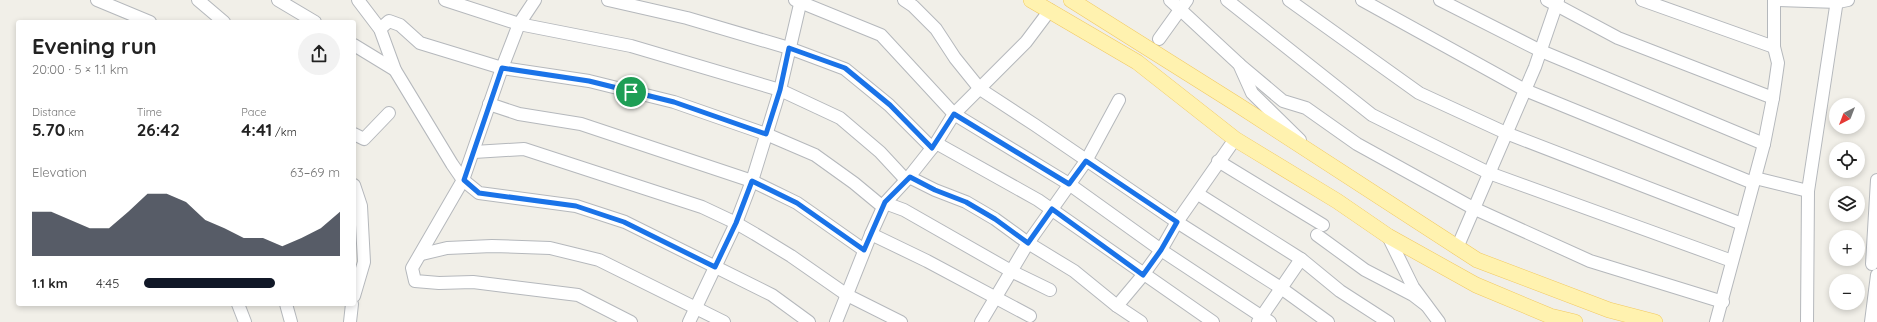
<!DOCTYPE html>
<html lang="en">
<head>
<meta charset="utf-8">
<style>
	:root { --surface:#fff; --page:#f2f2f2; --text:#222; --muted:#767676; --accent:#111827 }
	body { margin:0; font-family:Quicksand,sans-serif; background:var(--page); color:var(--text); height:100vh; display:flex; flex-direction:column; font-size:15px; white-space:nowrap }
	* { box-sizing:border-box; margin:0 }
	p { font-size:13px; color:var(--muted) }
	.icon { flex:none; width:22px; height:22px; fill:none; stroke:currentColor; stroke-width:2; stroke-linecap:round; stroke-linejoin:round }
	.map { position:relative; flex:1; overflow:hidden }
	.panel { position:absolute; left:16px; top:20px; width:340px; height:286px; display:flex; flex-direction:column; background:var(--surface); border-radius:4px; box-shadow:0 2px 6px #0003 }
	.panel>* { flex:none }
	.needle { width:26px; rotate:222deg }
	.buttons { position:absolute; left:1829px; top:98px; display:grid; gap:8px }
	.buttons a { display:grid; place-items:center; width:36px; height:36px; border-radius:50%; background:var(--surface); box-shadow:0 2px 6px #0003; font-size:20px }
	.pin { position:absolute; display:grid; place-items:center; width:34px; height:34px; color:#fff; margin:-17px; border:2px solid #fff; border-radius:50%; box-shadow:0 1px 4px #0007 }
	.round { display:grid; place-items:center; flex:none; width:42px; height:42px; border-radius:21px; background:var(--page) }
	.headline { display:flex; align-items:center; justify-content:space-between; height:68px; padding:0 16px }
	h1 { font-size:22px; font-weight:800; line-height:30px }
	.figures { display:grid; grid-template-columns:repeat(3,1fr); gap:6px; height:68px; padding:4px 16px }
	.figures div { display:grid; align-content:center }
	.figures b { font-size:17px; font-weight:800 }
	.figures small { font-size:11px; font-weight:400 }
	.figures p { font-size:11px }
	.chart { height:112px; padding:8px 16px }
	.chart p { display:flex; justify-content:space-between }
	.chart svg { width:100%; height:72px; margin-top:4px; fill:var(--accent); opacity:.7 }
	ul { padding:0 16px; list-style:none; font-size:13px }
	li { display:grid; grid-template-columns:64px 48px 1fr; align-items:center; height:30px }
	li i { height:10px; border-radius:5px; background:var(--accent) }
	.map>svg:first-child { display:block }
</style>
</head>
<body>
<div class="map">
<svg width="1877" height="322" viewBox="0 0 1877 322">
	<rect width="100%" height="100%" fill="#f1efe8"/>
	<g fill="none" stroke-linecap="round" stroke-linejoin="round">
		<g stroke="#b5b8bc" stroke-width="14">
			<g id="minor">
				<path d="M 97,0 L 150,22"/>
				<path d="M 198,0 L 224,22"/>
				<path d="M 278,0 L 315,22"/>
				<path d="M 358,0 L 380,29 L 395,70 L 452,164 L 463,180 L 479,193 L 576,206 L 625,222 L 772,295 L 809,322"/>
				<path d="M 445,0 L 519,24 L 631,46 L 780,90 L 840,118 L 880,152 L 906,180"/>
				<path d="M 535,0 L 519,24 L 502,68 L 463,180 L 412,268 L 415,281 L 439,283 L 473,282 L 578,295 L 631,322"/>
				<path d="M 608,0 L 687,18 L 789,48 L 845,69 L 889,105 L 932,148"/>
				<path d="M 795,0 L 881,35 L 954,114 L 1069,184 L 1161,250 L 1270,322"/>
				<path d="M 904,0 L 913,6 L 936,29 L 955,58 L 980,89 L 1035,125 L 1177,222 L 1281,288 L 1328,322"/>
				<path d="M 1170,0 L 1239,64 L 1252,93 L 1300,140"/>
				<path d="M 1227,0 L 1372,115 L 1489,173 L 1732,261"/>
				<path d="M 1289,0 L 1419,93 L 1506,133 L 1742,224"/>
				<path d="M 1362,0 L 1525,90 L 1753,183"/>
				<path d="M 1440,0 L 1541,51 L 1764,144"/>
				<path d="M 1547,0 L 1618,38 L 1773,98"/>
				<path d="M 1642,0 L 1774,47"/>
				<path d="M 1777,0 L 1838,2 L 1848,0"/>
				<path d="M 380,29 L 389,21 L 400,25 L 420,43 L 502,68 L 589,81 L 674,102 L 766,134 L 815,155 L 854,183 L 883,207"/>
				<path d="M 1159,39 L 1187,0"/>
				<path d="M 354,45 L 395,70"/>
				<path d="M 1239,64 L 1283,101 L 1306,108 L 1357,144 L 1473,208 L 1590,261 L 1723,302"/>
				<path d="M 489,104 L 519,114 L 581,124 L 752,181 L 797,203 L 864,250"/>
				<path d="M 354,134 L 364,139 L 389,113"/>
				<path d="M 936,143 L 1038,200 L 1213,322"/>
				<path d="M 474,152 L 524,149 L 702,207 L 736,223 L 755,234 L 791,256 L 847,295 L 901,322"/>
				<path d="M 1218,161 L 1323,225"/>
				<path d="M 909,177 L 935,190 L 966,202 L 995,219 L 1028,243 L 1074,271 L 1117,306 L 1141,322"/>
				<path d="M 1755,178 L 1808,191"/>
				<path d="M 354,185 L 361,206 L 364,262 L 354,296"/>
				<path d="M 1198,194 L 1301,259 L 1340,291 L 1388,322"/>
				<path d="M 885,203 L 904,210 L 1011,271 L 1050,290"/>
				<path d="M 871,234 L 927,261 L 1030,316"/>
				<path d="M 1317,235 L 1365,270 L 1413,295 L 1426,305"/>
				<path d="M 1388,236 L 1413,287 L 1439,322"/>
				<path d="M 1457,248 L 1535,67 L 1558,0"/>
				<path d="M 422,254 L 447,248 L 492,246 L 550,248 L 599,260 L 724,322"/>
				<path d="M 1872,264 L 1877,180"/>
				<path d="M 238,304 L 245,322"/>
				<path d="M 286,304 L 291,322"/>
				<path d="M 1117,306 L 1143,275 L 1161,250 L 1177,222 L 1235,139"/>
				<path d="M 350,322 L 352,304"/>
				<path d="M 689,322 L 736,223 L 752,181 L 780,90 L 801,0"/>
				<path d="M 836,322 L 871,234 L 885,203 L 909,177 L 936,143 L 954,114 L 1026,42 L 1050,10"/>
				<path d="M 981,322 L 1028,243 L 1086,161 L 1119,100"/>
				<path d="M 1258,322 L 1301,259"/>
				<path d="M 1716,322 L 1764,144 L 1773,98 L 1778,63 L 1774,47 L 1774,0"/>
				<path d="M 1807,322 L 1808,191 L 1837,0"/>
				<path d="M 1871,322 L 1877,275"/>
			</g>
		</g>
		<g stroke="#f2c960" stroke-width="16">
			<g id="major">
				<path d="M 1031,0 L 1137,62 L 1235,139 L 1337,201 L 1388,236 L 1476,285 L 1550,316 L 1575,322"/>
				<path d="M 1071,0 L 1238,105 L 1477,260 L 1609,310 L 1655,322"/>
			</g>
		</g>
		<use href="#minor" stroke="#fff" stroke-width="12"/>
		<use href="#major" stroke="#fff2af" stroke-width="15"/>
	</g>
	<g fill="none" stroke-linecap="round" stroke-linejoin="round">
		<g stroke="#fff" stroke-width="8">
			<path id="route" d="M 789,48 L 845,68 L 890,105 L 932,148 L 954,114 L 1069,184 L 1086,161 L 1177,222 L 1161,250 L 1143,275 L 1052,209 L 1028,243 L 995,219 L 966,202 L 935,190 L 910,177 L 885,202 L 864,250 L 797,203 L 752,181 L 736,223 L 715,267 L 624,222 L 576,206 L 479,193 L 464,180 L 502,68 L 589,81 L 674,102 L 766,134 L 780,90 Z"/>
		</g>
		<use href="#route" stroke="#1a73e8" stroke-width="5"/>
	</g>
</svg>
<div class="buttons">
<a><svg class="needle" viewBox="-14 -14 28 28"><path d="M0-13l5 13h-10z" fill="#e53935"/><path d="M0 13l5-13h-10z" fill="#767676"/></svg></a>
<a><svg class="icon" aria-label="locate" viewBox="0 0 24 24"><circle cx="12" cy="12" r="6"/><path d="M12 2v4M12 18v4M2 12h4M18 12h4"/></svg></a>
<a><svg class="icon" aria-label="layers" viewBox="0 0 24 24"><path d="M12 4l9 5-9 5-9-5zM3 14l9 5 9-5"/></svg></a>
<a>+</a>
<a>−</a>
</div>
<div class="pin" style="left:631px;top:92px;background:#1e9e55"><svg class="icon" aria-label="arrive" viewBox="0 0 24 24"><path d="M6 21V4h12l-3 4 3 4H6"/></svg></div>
<section class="panel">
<div class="headline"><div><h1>Evening run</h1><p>20:00 · 5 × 1.1 km</p></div><a class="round"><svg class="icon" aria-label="share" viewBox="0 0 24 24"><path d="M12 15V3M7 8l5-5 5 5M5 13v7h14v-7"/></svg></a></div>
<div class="figures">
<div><p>Distance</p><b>5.70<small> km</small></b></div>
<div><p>Time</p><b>26:42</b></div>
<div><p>Pace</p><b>4:41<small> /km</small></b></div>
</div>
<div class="chart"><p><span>Elevation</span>63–69 m</p>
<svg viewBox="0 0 160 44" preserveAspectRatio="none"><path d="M0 44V17L10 17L20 22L30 27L40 27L50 17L60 6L70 6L80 11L90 22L100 27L110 33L120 33L130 38L140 33L150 27L160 17V44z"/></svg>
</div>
<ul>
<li><b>1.1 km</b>4:45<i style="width:67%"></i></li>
</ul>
</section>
</div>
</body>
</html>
